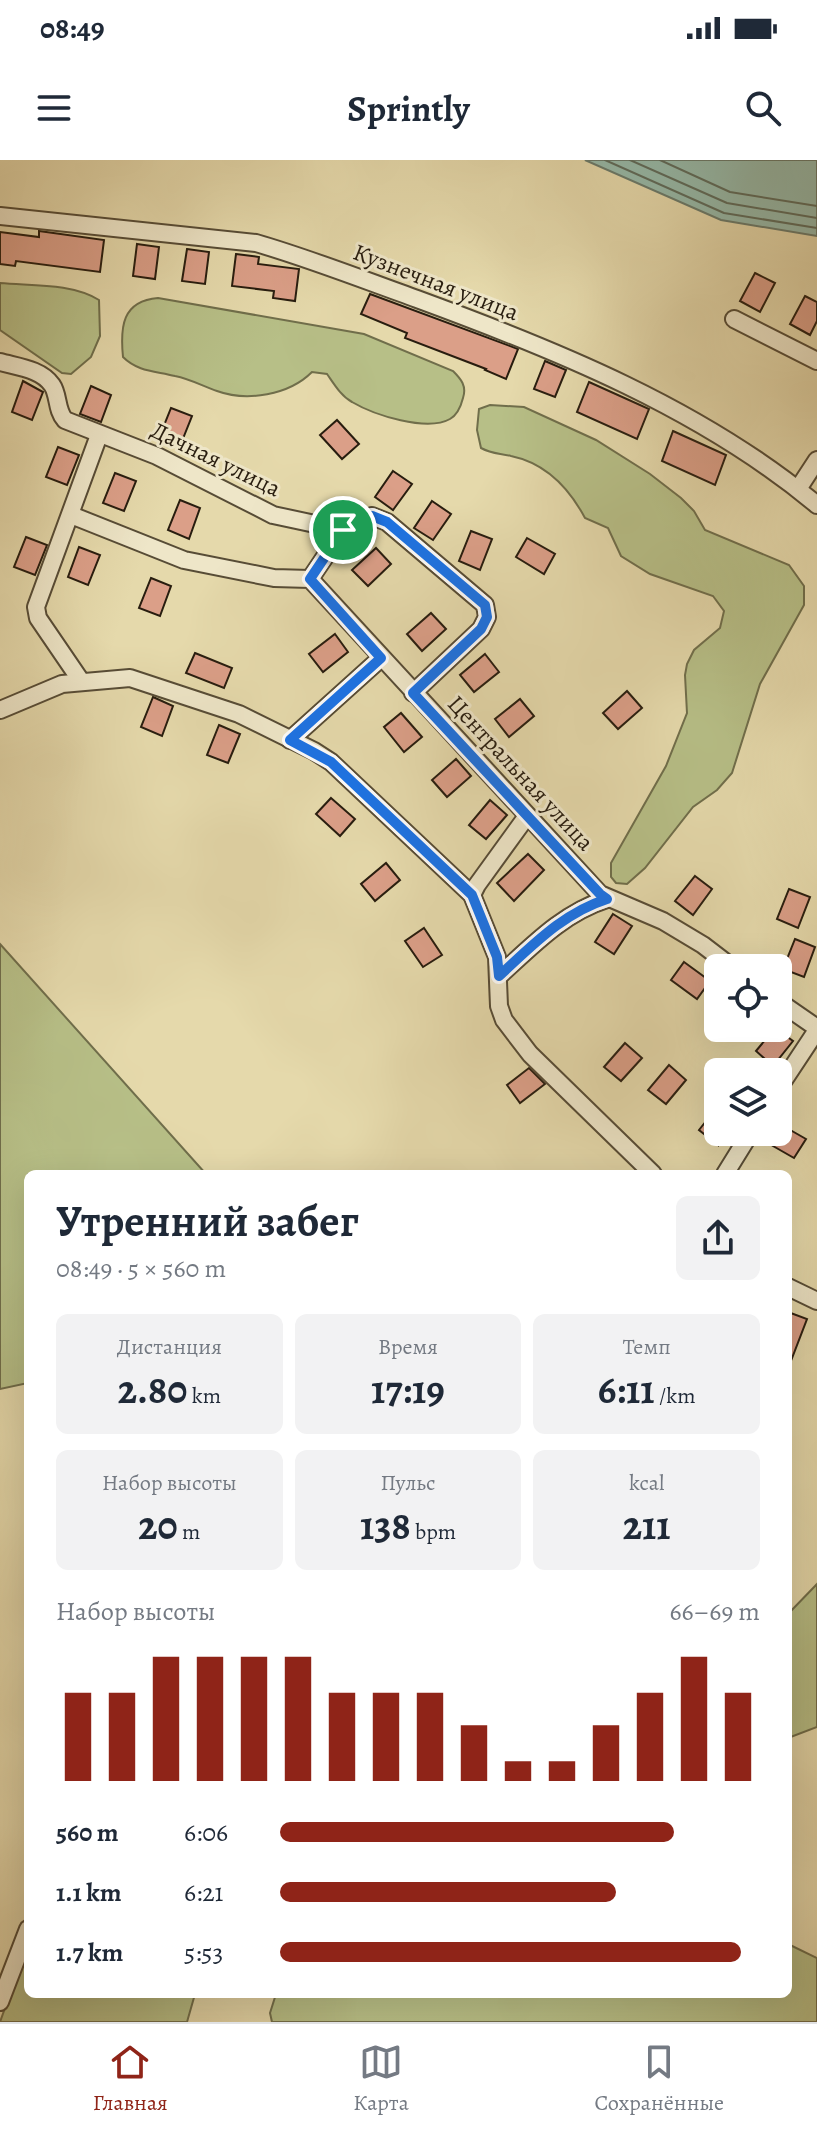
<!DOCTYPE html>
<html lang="ru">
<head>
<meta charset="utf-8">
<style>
	:root { --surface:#fff; --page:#f2f2f3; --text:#1f2937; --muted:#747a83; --line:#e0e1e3; --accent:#8f2418 }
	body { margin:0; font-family:Alegreya,serif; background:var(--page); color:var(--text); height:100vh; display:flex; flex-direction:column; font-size:30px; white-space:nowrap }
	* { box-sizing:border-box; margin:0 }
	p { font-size:26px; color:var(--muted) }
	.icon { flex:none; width:44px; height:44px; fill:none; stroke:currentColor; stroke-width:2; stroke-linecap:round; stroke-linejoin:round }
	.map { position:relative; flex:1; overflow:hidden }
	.details { position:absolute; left:24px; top:1010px; width:768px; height:828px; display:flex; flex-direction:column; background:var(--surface); border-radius:12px; box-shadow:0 8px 32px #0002 }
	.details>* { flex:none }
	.tools { position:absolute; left:704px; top:794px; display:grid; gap:16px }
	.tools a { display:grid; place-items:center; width:88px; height:88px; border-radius:12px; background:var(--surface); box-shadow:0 8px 32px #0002; font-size:40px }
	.pin { position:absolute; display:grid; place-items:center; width:68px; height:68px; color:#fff; margin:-34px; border:4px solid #fff; border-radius:50%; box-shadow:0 2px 8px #0007 }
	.round { display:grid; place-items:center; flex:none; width:84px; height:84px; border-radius:12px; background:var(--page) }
	.head { display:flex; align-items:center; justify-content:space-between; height:136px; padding:0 32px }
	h1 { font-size:44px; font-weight:600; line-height:60px }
	.figures { display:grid; grid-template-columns:repeat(3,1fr); gap:12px; height:136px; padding:8px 32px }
	.figures div { display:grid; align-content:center; border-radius:12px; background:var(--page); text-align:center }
	.figures b { font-size:40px; font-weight:600 }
	.figures small { font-size:22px; font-weight:400 }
	.figures p { font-size:22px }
	.chart { height:224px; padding:16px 32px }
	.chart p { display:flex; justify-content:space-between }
	.chart svg { width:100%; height:144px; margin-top:8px; stroke:var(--accent); stroke-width:6 }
	ul { padding:0 32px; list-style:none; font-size:26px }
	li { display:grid; grid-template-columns:128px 96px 1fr; align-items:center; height:60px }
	li i { height:20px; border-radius:10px; background:var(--accent) }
	.status { display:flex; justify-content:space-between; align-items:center; height:56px; padding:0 40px; background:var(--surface); direction:ltr }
	.status svg { height:22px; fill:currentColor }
	header { display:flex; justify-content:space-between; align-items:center; height:104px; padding:0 32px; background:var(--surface); font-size:36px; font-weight:600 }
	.menu { display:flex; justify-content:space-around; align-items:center; height:112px; border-top:2px solid var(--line); background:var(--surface); font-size:22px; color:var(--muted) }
	.menu a { display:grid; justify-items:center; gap:4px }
	.menu .on { color:var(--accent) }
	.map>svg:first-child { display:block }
</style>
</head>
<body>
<div class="status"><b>08:49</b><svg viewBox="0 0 49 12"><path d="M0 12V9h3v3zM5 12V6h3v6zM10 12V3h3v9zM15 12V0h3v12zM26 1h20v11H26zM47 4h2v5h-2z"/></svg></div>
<header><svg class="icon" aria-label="menu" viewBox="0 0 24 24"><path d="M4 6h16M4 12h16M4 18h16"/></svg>Sprintly<svg class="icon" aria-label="search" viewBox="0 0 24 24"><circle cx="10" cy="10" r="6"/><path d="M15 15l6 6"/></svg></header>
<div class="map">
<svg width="817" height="1862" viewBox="0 0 817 1862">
	<rect width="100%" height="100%" fill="#e5d9ab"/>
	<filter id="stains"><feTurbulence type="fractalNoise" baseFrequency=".0025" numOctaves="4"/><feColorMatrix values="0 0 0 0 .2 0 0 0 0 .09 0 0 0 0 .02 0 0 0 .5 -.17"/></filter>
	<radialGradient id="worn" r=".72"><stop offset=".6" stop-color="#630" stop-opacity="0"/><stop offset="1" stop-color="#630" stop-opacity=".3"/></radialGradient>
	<g fill="#b7bf87" stroke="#706e4b" stroke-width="2">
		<path d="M 0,123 C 32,126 71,123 99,140 L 100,176 L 91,197 L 71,214 L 62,213 L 0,170 Z"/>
		<path d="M 158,138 L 364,174 L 453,211 C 461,219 467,226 463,238 C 461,246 457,255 450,259 C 427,272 374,255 352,242 C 341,236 334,224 327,214 L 312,212 C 289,235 247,242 217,231 C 203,226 190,219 175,216 C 156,211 138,212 123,197 C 120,167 122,141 158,138 Z"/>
		<path d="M 490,245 L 524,247 L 596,280 L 650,314 L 681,338 L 694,351 L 705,370 L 789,405 L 804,426 L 804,445 L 760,524 L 732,613 L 717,630 L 693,647 L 645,708 L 627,724 L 616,723 L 611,717 L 611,703 L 666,606 L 687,553 L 685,515 L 687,504 L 694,490 L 720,468 L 724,451 L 713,436 L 650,414 L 621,396 L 608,368 L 585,358 C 569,328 545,303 511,296 C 499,293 492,294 481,288 L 477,270 L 479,249 Z"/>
		<path d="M 0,784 L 206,1014 L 28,1014 L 28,1223 L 0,1229 Z"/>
		<path d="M 817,1424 L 817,1567 L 788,1578 L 788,1454 Z"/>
		<path d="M 28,1784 L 28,1834 L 195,1834 L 187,1862 L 0,1862 Z"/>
		<path d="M 788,1784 L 817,1798 L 817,1862 L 272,1862 L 270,1853 L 276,1834 L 788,1834 Z"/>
	</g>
	<path fill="#96baaa" stroke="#6a7b6c" stroke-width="2" d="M 585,0 L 817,0 L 817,76 L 721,60 Z"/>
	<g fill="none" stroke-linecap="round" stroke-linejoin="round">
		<g stroke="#5f6c5c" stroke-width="2">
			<path d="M 605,0 L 724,53 L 817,68"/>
			<path d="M 630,0 L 727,43 L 817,58"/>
			<path d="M 660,0 L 730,32 L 817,46"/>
		</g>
	</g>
	<g fill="#db9f88" stroke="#281d0f" stroke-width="2">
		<path d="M 39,71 L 104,80 L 100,112 L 16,101 L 15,106 L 0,104 L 0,72 L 39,77 Z"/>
		<path d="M 137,84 L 159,87 L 155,119 L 133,116 Z"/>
		<path d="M 187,89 L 209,92 L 205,124 L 182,121 Z"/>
		<path d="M 236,94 L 259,97 L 258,104 L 299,109 L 295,141 L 273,138 L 274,131 L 232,126 Z"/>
		<path d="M 755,113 L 775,123 L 760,152 L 740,141 Z"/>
		<path d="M 370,134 L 518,189 L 506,219 L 485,210 L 486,209 L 405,178 L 407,173 L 361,154 Z"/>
		<path d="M 805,136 L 817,142 L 817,161 L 810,175 L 790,164 Z"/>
		<path d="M 545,201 L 566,210 L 555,237 L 534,229 Z"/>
		<path d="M 23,221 L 43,232 L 32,260 L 12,252 Z"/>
		<path d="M 589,222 L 649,249 L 637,279 L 577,252 Z"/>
		<path d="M 91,226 L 111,235 L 101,262 L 80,254 Z"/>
		<path d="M 171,248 L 192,256 L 180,286 L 159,278 Z"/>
		<path d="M 337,260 L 359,284 L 342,299 L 320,275 Z"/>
		<path d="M 673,271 L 726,295 L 715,325 L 662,301 Z"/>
		<path d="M 58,287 L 79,295 L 67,325 L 46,317 Z"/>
		<path d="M 393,311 L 412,324 L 393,350 L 375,337 Z"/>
		<path d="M 115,313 L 136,321 L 124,351 L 103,343 Z"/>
		<path d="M 180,340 L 200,348 L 189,379 L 168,370 Z"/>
		<path d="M 432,341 L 451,354 L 433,380 L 414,368 Z"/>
		<path d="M 471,371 L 492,379 L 480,410 L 459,401 Z"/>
		<path d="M 26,377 L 47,385 L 35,415 L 14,407 Z"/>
		<path d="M 527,378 L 555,394 L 544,414 L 516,397 Z"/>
		<path d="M 79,387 L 100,395 L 88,425 L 68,417 Z"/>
		<path d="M 376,388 L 391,404 L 368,426 L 352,410 Z"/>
		<path d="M 151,418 L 171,426 L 160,456 L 139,448 Z"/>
		<path d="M 431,453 L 446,469 L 422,491 L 407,474 Z"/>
		<path d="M 335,474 L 348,492 L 323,512 L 309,494 Z"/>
		<path d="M 195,493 L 232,508 L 224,528 L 186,513 Z"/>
		<path d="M 485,494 L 499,512 L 474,532 L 460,515 Z"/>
		<path d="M 627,531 L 642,548 L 618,569 L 603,553 Z"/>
		<path d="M 153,537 L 173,546 L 162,576 L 141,567 Z"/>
		<path d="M 520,539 L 534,556 L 509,577 L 495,559 Z"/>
		<path d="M 401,553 L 422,577 L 404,592 L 384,567 Z"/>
		<path d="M 219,565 L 240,574 L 228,603 L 207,595 Z"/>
		<path d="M 456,599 L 471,616 L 447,637 L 432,620 Z"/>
		<path d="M 331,638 L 355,659 L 340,676 L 316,654 Z"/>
		<path d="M 490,640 L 507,655 L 486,679 L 469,665 Z"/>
		<path d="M 528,694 L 544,710 L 514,741 L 497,723 Z"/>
		<path d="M 386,703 L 400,720 L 375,741 L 361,724 Z"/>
		<path d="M 695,716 L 712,729 L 693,755 L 675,741 Z"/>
		<path d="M 789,729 L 810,737 L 798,768 L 777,759 Z"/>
		<path d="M 613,754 L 632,766 L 614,794 L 595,782 Z"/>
		<path d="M 424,768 L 442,795 L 423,807 L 405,781 Z"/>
		<path d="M 795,779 L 815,787 L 804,817 L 783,809 Z"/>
		<path d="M 684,802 L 710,821 L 697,839 L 671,820 Z"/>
		<path d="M 775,868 L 793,881 L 773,906 L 756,891 Z"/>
		<path d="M 625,883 L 642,898 L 621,921 L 604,907 Z"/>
		<path d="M 669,905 L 686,920 L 666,944 L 648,930 Z"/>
		<path d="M 529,908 L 545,924 L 520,943 L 507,925 Z"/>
		<path d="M 718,946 L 718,985 L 699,970 Z"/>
		<path d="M 778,963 L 806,979 L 794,998 L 766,982 L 772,972 L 778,972 Z"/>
		<path d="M 788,1152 L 807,1159 L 789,1206 L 788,1206 Z"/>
	</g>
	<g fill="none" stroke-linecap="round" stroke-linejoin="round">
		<g stroke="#574c36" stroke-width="20">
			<g id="minor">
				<path d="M 0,56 L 256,83 C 311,99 364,120 417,139 C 556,190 702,249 817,345"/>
				<path d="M 734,159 L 817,201"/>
				<path d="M 0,202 C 18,207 41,209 52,225 C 59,235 56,250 65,260 L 157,296 L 273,355 L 343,370 L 372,356 L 387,362 L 485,445 L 487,457 L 481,469 L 413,533"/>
				<path d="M 798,329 L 817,300"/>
				<path d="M 71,355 L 184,400 L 274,418 L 310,419 L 600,734 L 663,761 L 703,785 L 733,808"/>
				<path d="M 310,419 L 343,370"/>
				<path d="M 81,521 L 38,458 L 36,447 L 99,275"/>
				<path d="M 0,550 L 62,524 L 130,518 L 239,554 L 314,591 L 331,602 L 472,735 L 497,797 L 499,846 L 504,860 L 530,894 L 653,1014"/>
				<path d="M 290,580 L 381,498"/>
				<path d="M 472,735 L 477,725 L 527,656"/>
				<path d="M 499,816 C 533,785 563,753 607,739"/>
				<path d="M 778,841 L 817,868"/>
				<path d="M 778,929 L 817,870"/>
				<path d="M 725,1014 L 751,972"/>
				<path d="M 788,1127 L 817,1141"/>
				<path d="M 0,1842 L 28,1769"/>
			</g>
		</g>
		<use href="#minor" stroke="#eee6c8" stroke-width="16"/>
	</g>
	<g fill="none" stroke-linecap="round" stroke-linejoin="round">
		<g stroke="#fff" stroke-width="16">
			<path id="route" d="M 372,356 L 387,362 L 485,445 L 487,457 L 481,469 L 413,533 L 600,734 L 607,739 C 563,753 533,785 499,816 L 497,797 L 472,735 L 331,602 L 290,580 L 381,498 L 310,419 L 343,370 Z"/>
		</g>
		<use href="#route" stroke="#1a73e8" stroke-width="10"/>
	</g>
	<g text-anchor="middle" stroke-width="6" stroke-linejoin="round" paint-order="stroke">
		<g font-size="24" fill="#281d0f" stroke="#eee6c8">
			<text transform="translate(436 122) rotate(21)" y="8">Кузнечная улица</text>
			<text transform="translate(216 299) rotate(26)" y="8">Дачная улица</text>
			<text transform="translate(521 613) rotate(47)" y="8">Центральная улица</text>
		</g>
	</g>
	<rect width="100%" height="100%" filter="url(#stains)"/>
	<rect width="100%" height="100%" fill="url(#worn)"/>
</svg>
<div class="tools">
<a><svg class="icon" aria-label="locate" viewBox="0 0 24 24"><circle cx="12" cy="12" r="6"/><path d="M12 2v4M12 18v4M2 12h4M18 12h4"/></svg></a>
<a><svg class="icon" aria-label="layers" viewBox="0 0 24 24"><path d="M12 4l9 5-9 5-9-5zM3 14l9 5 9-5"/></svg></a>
</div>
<div class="pin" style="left:343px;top:370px;background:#1e9e55"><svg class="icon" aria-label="arrive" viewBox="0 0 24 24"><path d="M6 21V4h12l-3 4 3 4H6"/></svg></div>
<section class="details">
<div class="head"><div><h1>Утренний забег</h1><p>08:49 · 5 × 560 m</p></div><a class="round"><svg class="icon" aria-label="share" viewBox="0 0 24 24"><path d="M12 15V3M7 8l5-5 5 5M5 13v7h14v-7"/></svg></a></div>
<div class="figures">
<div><p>Дистанция</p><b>2.80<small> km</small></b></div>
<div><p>Время</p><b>17:19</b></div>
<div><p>Темп</p><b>6:11<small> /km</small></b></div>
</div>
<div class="figures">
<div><p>Набор высоты</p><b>20<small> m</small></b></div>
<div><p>Пульс</p><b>138<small> bpm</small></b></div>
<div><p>kcal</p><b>211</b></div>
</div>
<div class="chart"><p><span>Набор высоты</span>66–69 m</p>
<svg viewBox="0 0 160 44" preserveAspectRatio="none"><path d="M5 44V17M15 44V17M25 44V6M35 44V6M45 44V6M55 44V6M65 44V17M75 44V17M85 44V17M95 44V27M105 44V38M115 44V38M125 44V27M135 44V17M145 44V6M155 44V17"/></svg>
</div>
<ul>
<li><b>560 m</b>6:06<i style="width:82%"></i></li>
<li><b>1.1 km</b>6:21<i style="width:70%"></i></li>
<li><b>1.7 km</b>5:53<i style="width:96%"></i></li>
</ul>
</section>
</div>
<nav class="menu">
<a class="on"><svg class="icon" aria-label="home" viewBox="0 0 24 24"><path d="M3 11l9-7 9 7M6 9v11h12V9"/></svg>Главная</a>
<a><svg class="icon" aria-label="map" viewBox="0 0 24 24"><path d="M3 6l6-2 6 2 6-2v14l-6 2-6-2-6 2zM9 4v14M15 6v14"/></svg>Карта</a>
<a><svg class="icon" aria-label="saved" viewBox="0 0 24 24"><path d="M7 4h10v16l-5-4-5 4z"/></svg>Сохранённые</a>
</nav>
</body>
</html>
